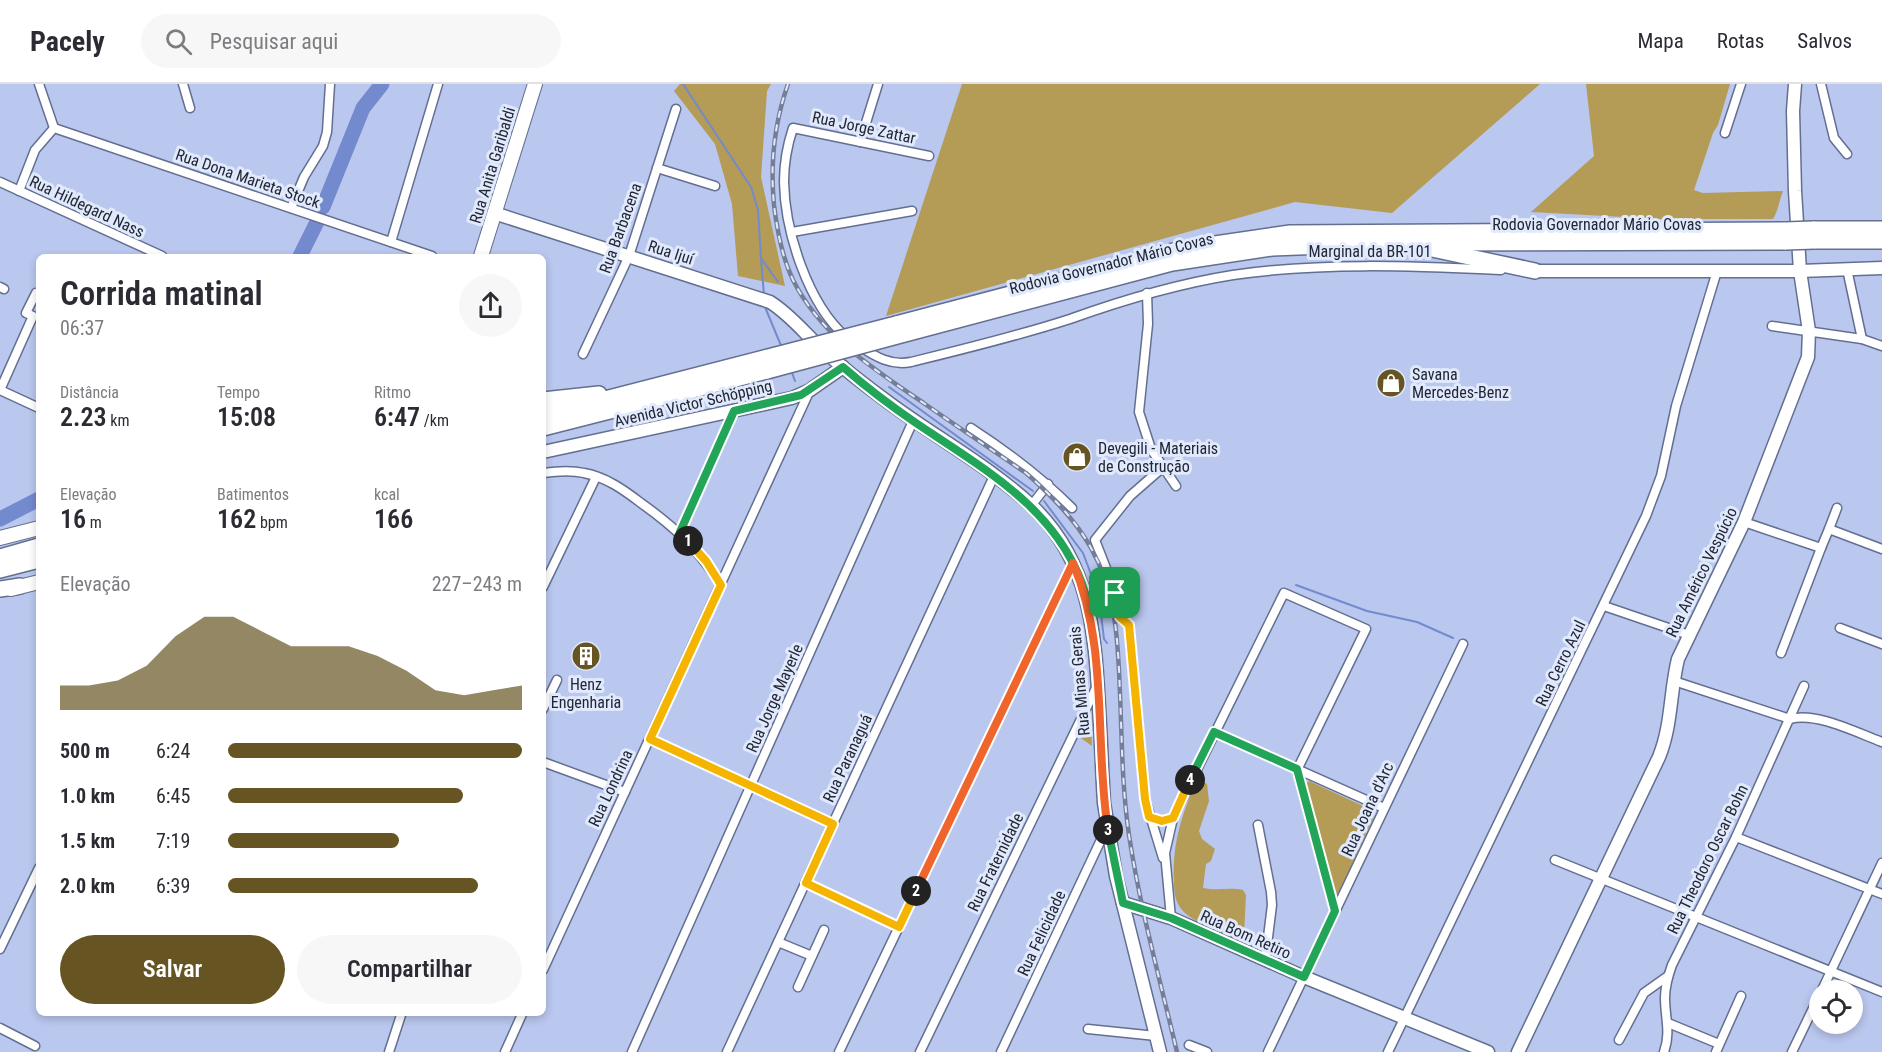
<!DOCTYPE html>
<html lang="pt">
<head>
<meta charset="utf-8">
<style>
	:root { --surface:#fff; --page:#f7f7f7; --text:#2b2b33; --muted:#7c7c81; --line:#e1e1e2; --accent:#665523 }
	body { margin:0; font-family:"Roboto Condensed",sans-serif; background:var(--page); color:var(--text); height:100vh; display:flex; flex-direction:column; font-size:22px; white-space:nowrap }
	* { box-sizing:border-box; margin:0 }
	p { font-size:20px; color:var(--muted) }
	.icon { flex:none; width:33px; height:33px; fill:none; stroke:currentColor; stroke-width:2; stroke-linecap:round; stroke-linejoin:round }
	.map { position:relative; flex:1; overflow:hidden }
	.panel { position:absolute; left:36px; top:170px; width:510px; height:762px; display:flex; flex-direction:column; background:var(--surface); border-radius:9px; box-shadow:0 3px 9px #0003 }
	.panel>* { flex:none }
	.tools { position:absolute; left:1809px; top:896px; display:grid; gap:12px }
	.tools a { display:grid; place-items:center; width:54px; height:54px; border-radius:50%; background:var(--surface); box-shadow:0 3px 9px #0003; font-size:30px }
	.pin { position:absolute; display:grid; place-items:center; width:51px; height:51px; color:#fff; margin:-26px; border-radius:12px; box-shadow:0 3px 9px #0006 }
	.km { position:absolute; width:30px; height:30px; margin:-15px; border-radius:50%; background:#222; color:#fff; font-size:16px; line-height:30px; text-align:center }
	.round { display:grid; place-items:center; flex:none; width:63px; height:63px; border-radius:32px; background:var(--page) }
	.summary { display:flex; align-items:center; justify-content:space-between; height:102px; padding:0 24px }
	h1 { font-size:33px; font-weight:600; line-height:45px }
	.figures { display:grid; grid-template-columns:repeat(3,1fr); gap:9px; height:102px; padding:6px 24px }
	.figures div { display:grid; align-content:center }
	.figures b { font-size:26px; font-weight:600 }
	.figures small { font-size:16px; font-weight:400 }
	.figures p { font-size:16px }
	.chart { height:168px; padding:12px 24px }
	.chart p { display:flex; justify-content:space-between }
	.chart svg { width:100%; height:108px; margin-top:6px; fill:var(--accent); opacity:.7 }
	.action { display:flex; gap:12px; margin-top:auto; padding:12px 24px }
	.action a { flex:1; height:69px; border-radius:36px; background:var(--accent); color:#fff; font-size:24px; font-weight:600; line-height:69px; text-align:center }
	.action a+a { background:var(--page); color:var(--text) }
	ul { padding:0 24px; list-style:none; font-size:20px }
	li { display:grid; grid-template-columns:96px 72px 1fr; align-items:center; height:45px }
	li i { height:15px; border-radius:8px; background:var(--accent) }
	header { display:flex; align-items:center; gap:36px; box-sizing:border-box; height:84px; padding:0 30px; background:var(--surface); border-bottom:2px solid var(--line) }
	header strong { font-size:28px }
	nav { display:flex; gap:33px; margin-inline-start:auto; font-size:21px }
	.search { width:420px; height:54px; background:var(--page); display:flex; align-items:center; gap:15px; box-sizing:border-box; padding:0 21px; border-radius:33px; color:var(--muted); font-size:22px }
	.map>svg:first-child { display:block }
</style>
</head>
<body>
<header>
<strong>Pacely</strong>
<div class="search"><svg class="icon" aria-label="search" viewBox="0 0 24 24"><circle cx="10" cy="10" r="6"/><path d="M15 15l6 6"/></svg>Pesquisar aqui</div>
<nav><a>Mapa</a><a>Rotas</a><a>Salvos</a></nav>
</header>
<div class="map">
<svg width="1882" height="968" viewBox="0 0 1882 968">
	<rect width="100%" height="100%" fill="#bac7ee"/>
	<g fill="#b49b56">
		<path d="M 680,0 L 771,0 L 767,7 L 761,93 L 785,202 L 738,192 L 732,120 L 715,60 L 674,7 Z"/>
		<path d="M 962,0 L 1540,0 L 1392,129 L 1295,118 L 886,232 Z"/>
		<path d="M 1586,0 L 1730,0 L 1718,41 L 1713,49 L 1694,106 L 1703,109 L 1783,107 C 1779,117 1779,124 1773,135 L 1661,135 L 1531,128 L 1594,72 Z"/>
		<path d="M 1090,626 L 1092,662 L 1078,652 Z"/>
		<path d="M 1198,695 L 1207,700 L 1209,717 L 1199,747 L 1202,755 L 1215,765 L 1211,777 L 1206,780 L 1203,804 C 1217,807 1229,803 1243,806 L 1246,811 L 1244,850 L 1241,854 L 1236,855 C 1221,847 1194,839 1183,827 C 1175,819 1174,807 1174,797 C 1172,760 1182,728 1198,695 Z"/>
		<path d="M 1309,697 L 1374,727 L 1374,732 L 1335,817 L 1304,701 Z"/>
	</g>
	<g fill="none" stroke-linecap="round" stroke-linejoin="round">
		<g stroke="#748acf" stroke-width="2">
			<path d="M 683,0 L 751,103 L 758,126 L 761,174 L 778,198"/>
			<path d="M 761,175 L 764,211"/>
			<path d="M 765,223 L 782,264"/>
			<path d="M 791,286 L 795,297"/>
			<path d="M 889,303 L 1033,407"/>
			<path d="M 1044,417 L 1083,469 L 1097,506"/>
			<path d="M 1296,501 L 1367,527 L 1417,538 L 1453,554"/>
			<path d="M 1099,514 L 1104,555 L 1107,559"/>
		</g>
		<g stroke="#748acf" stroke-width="15">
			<path d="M 323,123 L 363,24 L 382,0"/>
			<path d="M 300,172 L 317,138"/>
			<path d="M 0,435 L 39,415"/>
		</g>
		<g stroke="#636f91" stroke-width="11">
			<g id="street">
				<path d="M 39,0 L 54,44"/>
				<path d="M 183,0 L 190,24"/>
				<path d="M 1821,0 L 1834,54 L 1847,70"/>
				<path d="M 54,44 L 432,172"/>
				<path d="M 1725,49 L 1741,0"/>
				<path d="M 860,58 L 878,0"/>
				<path d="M 657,84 L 715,102"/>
				<path d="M 0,98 L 162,172"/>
				<path d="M 19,107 L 35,66 L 54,44"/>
				<path d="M 291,124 L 304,93 L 323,62 L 327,48 L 330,0"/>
				<path d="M 792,148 L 912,127"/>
				<path d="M 391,158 L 438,0"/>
				<path d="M 1847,185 L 1862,255"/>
				<path d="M 0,203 L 4,205"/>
				<path d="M 36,209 L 26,229 L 33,232 L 0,306 L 39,324"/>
				<path d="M 1147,209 L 1148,240 L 1139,328 L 1151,365 L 1176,402"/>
				<path d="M 1772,242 L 1862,255 L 1882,262"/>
				<path d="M 846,253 C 808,220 785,148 784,98 C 784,80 787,62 793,44 L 929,72"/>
				<path d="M 859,262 C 876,273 891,282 911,278 C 964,265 1018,252 1070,235 C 1123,216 1176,200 1233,191 C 1322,178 1411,182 1501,186"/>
				<path d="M 583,270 L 629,172 L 676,25"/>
				<path d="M 971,344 C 1008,368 1041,393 1072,424"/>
				<path d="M 1162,384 L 1130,412 L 1095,456 L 1111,497 L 1120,533 L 1129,541 L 1145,715 L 1163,774"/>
				<path d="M 543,389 C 557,387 571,386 584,389 C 606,393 624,406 641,419 C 676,444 697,464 721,501"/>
				<path d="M 1031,422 L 1048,400"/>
				<path d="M 1744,438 L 1821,464 L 1781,569"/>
				<path d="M 1829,445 L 1837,424"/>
				<path d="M 680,448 L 734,327"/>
				<path d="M 1821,464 L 1829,445 L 1882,465"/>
				<path d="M 543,503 L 596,393"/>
				<path d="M 1086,512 L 1115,509"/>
				<path d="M 1604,522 L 1689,551"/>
				<path d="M 1840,544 L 1882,560"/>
				<path d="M 1674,597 L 1790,635"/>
				<path d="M 543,625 L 557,596"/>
				<path d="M 1790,635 C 1817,628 1855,648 1882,658"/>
				<path d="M 1214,648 L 1384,724"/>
				<path d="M 650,655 L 833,740"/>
				<path d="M 543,678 L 625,708"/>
				<path d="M 1149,733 L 1162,737 L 1173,734"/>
				<path d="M 1258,741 L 1271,808 L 1272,821 L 1265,877"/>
				<path d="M 1736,753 L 1882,810"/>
				<path d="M 1555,776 L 1882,908"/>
				<path d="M 806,799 L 899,843"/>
				<path d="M 1171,834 L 1165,769 L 1173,734 L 1284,509 L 1366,545 L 1297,686 L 1335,827"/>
				<path d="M 778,858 L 812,872"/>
				<path d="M 0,865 L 39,784"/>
				<path d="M 543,886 L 810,306"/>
				<path d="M 798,903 L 824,846"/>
				<path d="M 1822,906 L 1882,779"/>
				<path d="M 1668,939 L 1719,960"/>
				<path d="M 0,944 L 35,962"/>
				<path d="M 1088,945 L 1156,952"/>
				<path d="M 1619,956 L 1644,909 L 1668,892"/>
				<path d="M 1189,961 L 1207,968"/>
				<path d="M 389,968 L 402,928"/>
				<path d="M 505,968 L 523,928"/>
				<path d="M 632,968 L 913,337"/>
				<path d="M 727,968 L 994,392"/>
				<path d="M 839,968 L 1073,479"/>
				<path d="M 920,968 L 1096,604"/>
				<path d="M 1001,968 L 1107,743"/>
				<path d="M 1268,968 L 1463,560"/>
				<path d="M 1388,968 L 1646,432 L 1661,392 L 1676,322 L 1717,187"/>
				<path d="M 1664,968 C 1671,949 1665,933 1665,914 C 1665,902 1668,892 1672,881 L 1736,753 L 1804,602"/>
				<path d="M 1716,968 L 1741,912"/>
				<path d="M 1792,968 L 1820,910"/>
			</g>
		</g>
		<g stroke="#636f91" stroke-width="15">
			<g id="secondary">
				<path d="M 494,129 L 770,218 C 791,231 806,251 824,267 C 844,285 866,302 888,318 C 935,353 989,382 1032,422 C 1090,477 1095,548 1099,623 C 1101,655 1102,687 1104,719 L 1116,792 L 1160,968"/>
				<path d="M 1535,187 L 1800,187 L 1882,184"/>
				<path d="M 543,368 L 792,314 L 810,306 L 843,283"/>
				<path d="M 1123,819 L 1171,834 L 1304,893 L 1488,968"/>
				<path d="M 1518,968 L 1659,673 C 1672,641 1670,607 1678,575 L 1744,438 L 1808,273 L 1809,247 L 1800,187 L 1795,107 L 1793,27 L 1795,0"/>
			</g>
		</g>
		<g stroke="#636f91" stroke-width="16">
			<g id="primary">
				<path d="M 481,172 L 535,0"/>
				<path d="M 0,454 L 39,444"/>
				<path d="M 11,505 L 39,498"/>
			</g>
		</g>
		<g stroke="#636f91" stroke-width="18">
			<g id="highway">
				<path d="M 1813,145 L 1882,145"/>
				<path d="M 1814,157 L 1882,157"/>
				<path d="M 1432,165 L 1535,187"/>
				<path d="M 896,240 L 1181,165 L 1290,149 L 1785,146"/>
				<path d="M 901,251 L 1172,179 L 1272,164 L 1403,159 L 1786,158"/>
				<path d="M 543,316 L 599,310"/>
				<path d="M 543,331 L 768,273"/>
				<path d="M 543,344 L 767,287"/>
				<path d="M 0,473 L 39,462"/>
				<path d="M 0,486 L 39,476"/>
				<path d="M 0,505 L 20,502"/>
			</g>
		</g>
		<use href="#street" stroke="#fff" stroke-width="8"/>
		<use href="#secondary" stroke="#fff" stroke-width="12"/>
		<use href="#primary" stroke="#fff" stroke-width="14"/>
		<use href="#highway" stroke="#fff" stroke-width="15"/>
		<g stroke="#747e99" stroke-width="4.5">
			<path id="rail" d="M 788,0 C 774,40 770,79 774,121 C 777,146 782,173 793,196 C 821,252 875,286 925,320 C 958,343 992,366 1026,389 C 1051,411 1075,435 1091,464 C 1117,510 1118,560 1120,610 C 1122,657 1122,704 1129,751 C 1140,824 1160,896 1177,968"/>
		</g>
		<use href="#rail" stroke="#e1e9fc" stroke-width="2" stroke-dasharray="7" stroke-linecap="butt"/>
		<g stroke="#636f91" stroke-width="18" stroke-linecap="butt">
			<g id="highway-bridge">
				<path d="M 1785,146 L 1813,145"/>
				<path d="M 1786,158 L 1814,157"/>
				<path d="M 768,273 L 896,240"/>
				<path d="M 767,287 L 901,251"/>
			</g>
		</g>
		<use href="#highway-bridge" stroke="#fff" stroke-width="15"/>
	</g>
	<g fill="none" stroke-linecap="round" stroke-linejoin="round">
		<g stroke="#fff" stroke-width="12">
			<path id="split-1" d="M 688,457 L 680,448 L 734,327 L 801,311 L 843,283 C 866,303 891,322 916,339 C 984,385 1062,427 1086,512 L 1115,509"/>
		</g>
		<g stroke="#fff" stroke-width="12">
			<path id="split-2" d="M 688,457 L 706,477 L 721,501 L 650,655 L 833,740 L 806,799 L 899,843 L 916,807"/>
		</g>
		<g stroke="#fff" stroke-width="12">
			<path id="split-3" d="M 916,807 L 1073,479 C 1109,564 1094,657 1108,746"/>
		</g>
		<g stroke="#fff" stroke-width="12">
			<path id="split-4" d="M 1108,746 L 1123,819 L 1171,834 L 1304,893 L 1335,827 L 1297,685 L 1214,648 L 1190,696"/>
		</g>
		<g stroke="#fff" stroke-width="12">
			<path id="split-5" d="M 1115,509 L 1120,533 L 1129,541 L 1145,715 L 1149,733 L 1162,737 L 1173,734 L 1190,696"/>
		</g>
		<use href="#split-1" stroke="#22a559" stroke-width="8"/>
		<use href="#split-2" stroke="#f5b400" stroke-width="8"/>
		<use href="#split-3" stroke="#f0652b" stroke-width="8"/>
		<use href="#split-4" stroke="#22a559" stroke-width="8"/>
		<use href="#split-5" stroke="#f5b400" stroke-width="8"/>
	</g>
	<defs>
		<g id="shop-disc" transform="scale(1.5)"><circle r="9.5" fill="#665523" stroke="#e1e9fc"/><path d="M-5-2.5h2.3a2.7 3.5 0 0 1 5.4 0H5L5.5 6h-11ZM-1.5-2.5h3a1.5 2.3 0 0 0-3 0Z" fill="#fff"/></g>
		<g id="building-disc" transform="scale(1.5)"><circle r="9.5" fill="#665523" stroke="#e1e9fc"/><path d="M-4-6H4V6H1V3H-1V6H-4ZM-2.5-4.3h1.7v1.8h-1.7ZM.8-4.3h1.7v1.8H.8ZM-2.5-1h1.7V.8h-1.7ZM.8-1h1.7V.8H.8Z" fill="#fff"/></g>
	</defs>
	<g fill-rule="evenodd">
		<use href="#shop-disc" x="1391" y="299"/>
		<use href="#shop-disc" x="1077" y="373"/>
		<use href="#building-disc" x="586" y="572"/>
	</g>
	<g text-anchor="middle" stroke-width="6" stroke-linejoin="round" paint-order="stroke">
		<g font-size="16" fill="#212634" stroke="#e1e9fc">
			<text transform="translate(864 43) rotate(12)" y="6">Rua Jorge Zattar</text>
			<text transform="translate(492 81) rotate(-73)" y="6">Rua Anita Garibaldi</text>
			<text transform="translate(248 94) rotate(19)" y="6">Rua Dona Marieta Stock</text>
			<text transform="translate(87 122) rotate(25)" y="6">Rua Hildegard Nass</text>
			<text x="1597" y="146">Rodovia Governador Mário Covas</text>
			<text transform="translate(620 144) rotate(-70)" y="6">Rua Barbacena</text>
			<text x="1370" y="173">Marginal da BR-101</text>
			<text transform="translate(671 168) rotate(18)" y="6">Rua Ijuí</text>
			<text transform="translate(1111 179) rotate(-14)" y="6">Rodovia Governador Mário Covas</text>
			<text transform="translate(693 319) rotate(-13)" y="6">Avenida Victor Schöpping</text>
			<text transform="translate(1701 488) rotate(-64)" y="6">Rua Américo Vespúcio</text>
			<text transform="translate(1560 579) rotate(-64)" y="6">Rua Cerro Azul</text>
			<text transform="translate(1079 597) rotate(-95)" y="6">Rua Minas Gerais</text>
			<text transform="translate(774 614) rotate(-66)" y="6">Rua Jorge Mayerle</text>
			<text transform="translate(847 674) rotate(-65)" y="6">Rua Paranaguá</text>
			<text transform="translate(610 704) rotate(-65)" y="6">Rua Londrina</text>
			<text transform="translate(1367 725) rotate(-65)" y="6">Rua Joana d'Arc</text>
			<text transform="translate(1707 775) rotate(-64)" y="6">Rua Theodoro Oscar Bohn</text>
			<text transform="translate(995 778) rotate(-64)" y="6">Rua Fraternidade</text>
			<text transform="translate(1041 849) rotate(-65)" y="6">Rua Felicidade</text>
			<text transform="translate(1246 850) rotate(24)" y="6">Rua Bom Retiro</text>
		</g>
		<g font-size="16" fill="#212634" stroke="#e1e9fc" text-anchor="start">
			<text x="1412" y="296">Savana<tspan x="1412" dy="18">Mercedes-Benz</tspan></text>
			<text x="1098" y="370">Devegili - Materiais<tspan x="1098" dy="18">de Construção</tspan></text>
			<text x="586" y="606" text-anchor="middle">Henz<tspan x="586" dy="18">Engenharia</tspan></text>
		</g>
	</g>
</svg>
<div class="tools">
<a><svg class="icon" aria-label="locate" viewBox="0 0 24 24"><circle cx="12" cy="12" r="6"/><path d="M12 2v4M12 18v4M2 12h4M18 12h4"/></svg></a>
</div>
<div class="pin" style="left:1115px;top:509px;background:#1e9e55"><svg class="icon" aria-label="arrive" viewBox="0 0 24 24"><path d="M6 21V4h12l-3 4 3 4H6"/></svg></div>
<b class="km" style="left:688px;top:457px">1</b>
<b class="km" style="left:916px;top:807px">2</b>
<b class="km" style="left:1108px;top:746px">3</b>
<b class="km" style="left:1190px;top:696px">4</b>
<section class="panel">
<div class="summary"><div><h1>Corrida matinal</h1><p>06:37</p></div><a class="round"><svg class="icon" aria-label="share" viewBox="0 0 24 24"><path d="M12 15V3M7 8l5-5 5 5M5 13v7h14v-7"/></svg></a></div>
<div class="figures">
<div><p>Distância</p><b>2.23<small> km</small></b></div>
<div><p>Tempo</p><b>15:08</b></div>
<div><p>Ritmo</p><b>6:47<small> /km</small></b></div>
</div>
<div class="figures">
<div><p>Elevação</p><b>16<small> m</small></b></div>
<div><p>Batimentos</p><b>162<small> bpm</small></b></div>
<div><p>kcal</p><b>166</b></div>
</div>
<div class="chart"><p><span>Elevação</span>227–243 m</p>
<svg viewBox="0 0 160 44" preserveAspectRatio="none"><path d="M0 44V34L10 34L20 32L30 26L40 14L50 6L60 6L70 12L80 18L90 18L100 18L110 22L120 28L130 36L140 38L150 36L160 34V44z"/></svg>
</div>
<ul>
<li><b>500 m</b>6:24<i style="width:100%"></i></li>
<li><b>1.0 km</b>6:45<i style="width:80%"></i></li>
<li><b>1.5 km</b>7:19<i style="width:58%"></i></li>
<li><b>2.0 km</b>6:39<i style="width:85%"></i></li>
</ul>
<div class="action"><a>Salvar</a><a>Compartilhar</a></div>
</section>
</div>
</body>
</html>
